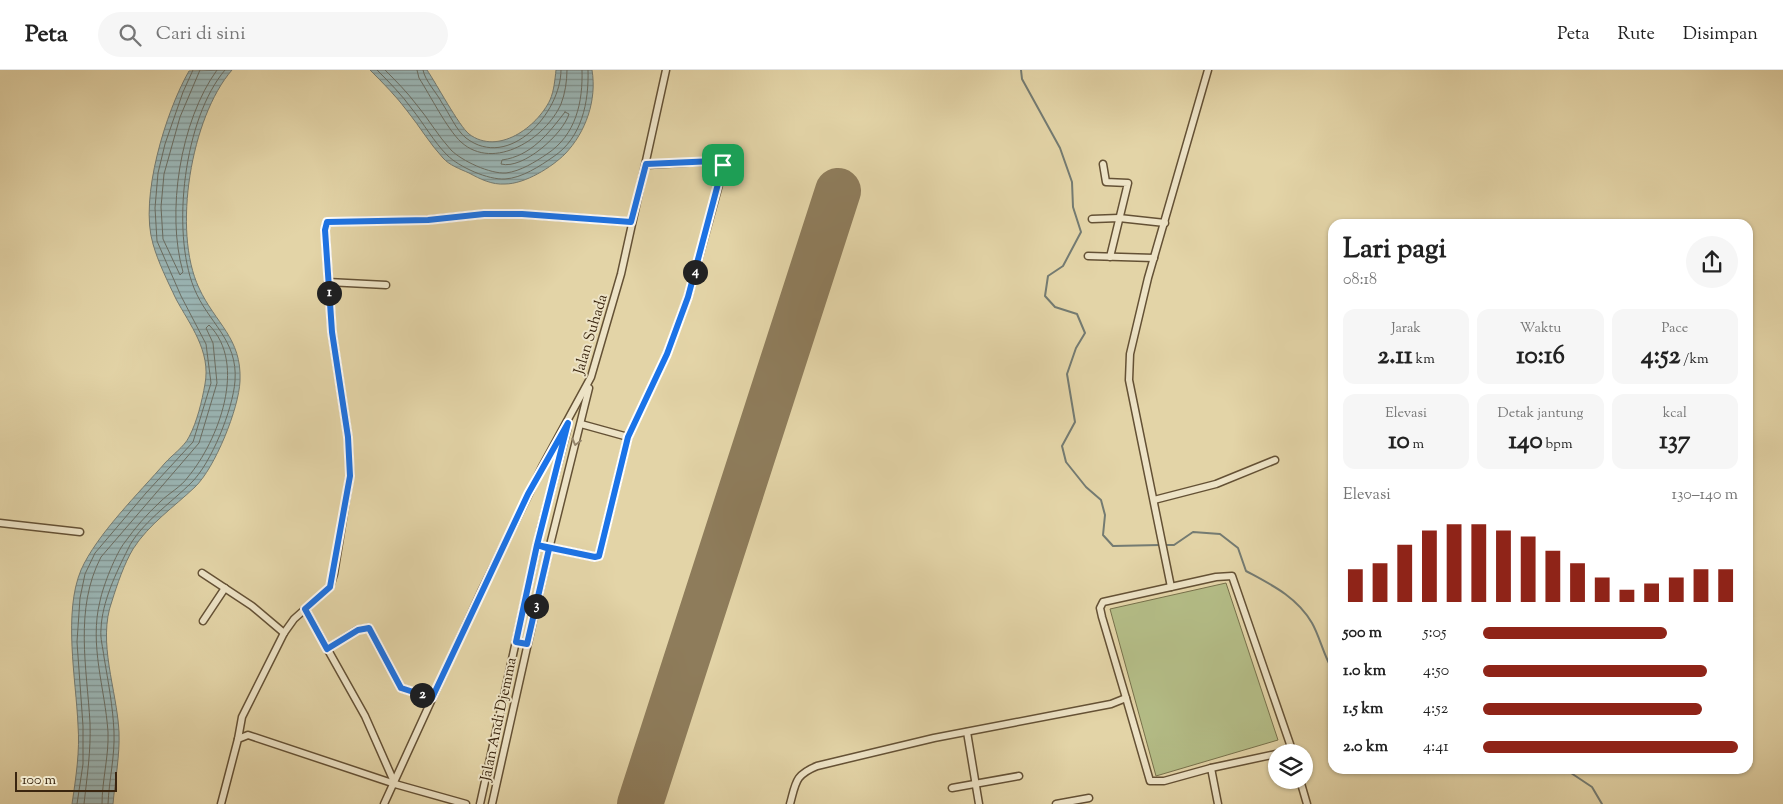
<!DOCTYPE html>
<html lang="id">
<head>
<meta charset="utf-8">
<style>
	:root { --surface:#fff; --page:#f6f6f6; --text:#222; --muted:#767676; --line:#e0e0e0; --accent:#8f2418 }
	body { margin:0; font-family:"Sorts Mill Goudy",serif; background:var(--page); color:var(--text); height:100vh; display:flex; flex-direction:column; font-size:19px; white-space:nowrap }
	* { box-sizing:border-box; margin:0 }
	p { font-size:16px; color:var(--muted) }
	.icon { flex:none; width:28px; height:28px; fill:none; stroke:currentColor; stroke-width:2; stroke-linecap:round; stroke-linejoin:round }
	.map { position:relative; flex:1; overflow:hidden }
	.panel { position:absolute; left:1328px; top:149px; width:425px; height:555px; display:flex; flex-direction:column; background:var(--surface); border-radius:15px; box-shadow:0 1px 4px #0004 }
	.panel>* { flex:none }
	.fabs { position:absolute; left:1268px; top:674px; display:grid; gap:10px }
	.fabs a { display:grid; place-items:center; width:45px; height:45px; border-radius:50%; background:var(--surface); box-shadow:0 1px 4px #0004; font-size:25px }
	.scale { position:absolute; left:15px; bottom:12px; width:102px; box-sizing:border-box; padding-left:5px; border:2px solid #3a250f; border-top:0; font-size:14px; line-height:18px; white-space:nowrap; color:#3a250f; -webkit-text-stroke:4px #ede3c6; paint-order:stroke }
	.pin { position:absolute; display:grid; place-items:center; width:42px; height:42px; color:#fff; margin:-21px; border-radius:10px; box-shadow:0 2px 8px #0006 }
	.km { position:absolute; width:25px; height:25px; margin:-12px; border-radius:50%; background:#222; color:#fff; font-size:14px; line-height:25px; text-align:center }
	.round { display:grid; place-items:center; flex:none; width:52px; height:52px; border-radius:26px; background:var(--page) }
	.head { display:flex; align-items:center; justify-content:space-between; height:85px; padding:0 15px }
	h1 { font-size:28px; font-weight:700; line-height:38px }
	.metrics { display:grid; grid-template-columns:repeat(3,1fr); gap:8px; height:85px; padding:5px 15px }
	.metrics div { display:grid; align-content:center; border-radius:12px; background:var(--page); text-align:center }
	.metrics b { font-size:25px; font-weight:700 }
	.metrics small { font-size:14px; font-weight:400 }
	.metrics p { font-size:14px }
	.chart { height:140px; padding:10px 15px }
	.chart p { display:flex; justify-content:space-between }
	.chart svg { width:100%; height:90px; margin-top:5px; stroke:var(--accent); stroke-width:6 }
	ul { padding:0 15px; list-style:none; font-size:16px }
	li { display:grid; grid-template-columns:80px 60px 1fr; align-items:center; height:38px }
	li i { height:12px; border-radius:6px; background:var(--accent) }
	header { display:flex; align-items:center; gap:30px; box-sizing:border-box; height:70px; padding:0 25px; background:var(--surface); border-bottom:1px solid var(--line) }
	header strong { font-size:24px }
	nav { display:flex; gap:28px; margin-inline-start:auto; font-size:18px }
	.search { width:350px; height:45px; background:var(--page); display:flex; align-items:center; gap:12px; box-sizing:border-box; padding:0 18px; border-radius:28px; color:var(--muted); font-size:19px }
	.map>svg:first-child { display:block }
</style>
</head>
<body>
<header>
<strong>Peta</strong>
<div class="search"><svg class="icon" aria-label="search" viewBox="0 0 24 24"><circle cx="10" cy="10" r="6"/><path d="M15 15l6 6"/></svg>Cari di sini</div>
<nav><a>Peta</a><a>Rute</a><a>Disimpan</a></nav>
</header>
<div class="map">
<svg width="1783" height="734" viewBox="0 0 1783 734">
	<defs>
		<pattern id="water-rules" width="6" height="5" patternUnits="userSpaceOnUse" patternTransform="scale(1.25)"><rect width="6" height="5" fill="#9ab5b4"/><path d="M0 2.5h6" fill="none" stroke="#7f9391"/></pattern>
	</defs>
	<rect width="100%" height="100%" fill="#e3d4a7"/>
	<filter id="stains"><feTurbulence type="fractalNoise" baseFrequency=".004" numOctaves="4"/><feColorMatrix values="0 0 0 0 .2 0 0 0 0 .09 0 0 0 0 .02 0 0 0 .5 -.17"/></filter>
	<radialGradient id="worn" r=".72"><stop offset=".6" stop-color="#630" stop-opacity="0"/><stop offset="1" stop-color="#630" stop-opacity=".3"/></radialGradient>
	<path fill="#b4bd87" stroke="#77714b" d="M 1226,513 L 1278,670 L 1156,706 L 1110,539 Z"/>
	<g fill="url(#water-rules)" stroke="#747b72">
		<path d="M 232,0 C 191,47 172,161 199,218 C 215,253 242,268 240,311 C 239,338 215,398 195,417 C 174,437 149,454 133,479 C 124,494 117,515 112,531 C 97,572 117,620 119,662 C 120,685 115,711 113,734 L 72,734 C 76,707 80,681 78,655 C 76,609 63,543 81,500 C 97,464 139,423 165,393 C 172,385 184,377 189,367 C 197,352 202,331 205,314 C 211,281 190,255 176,229 C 168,212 158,192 153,174 C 139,128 166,41 189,1 Z"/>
		<path d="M 370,0 L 427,0 C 436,13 459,56 469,64 C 498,86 537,57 550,30 C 554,21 555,9 556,0 L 592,0 C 597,30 586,62 565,84 C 552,97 525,114 505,114 C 492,115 480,109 469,103 C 460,99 449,95 443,88 C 430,74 420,57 408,42 C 397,27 383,13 370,0 Z"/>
	</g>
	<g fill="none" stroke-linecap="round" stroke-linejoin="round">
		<g stroke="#6a6d62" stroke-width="1">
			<path d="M 200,0 L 180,47 L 164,104 L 161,137 L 163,169 L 180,205 L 183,202 C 166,143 180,51 217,0"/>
			<path d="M 377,0 C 389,12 402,25 412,39 C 424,54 434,72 447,85 C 459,97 488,110 505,109 C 522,108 540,96 553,87 C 582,68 589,32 588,0"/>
			<path d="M 385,0 C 396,11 407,22 416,34 C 428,48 438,66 451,80 C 462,91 490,104 506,103 C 521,101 535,92 547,84 C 576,65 583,32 582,0"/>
			<path d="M 417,0 L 419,8 C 430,25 447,59 461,72 C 494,102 546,68 561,34 C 565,24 567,11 567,0"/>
			<path d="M 423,0 C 425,11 437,23 442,33 C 449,43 456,60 466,68 C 509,101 561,43 561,0"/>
			<path d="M 565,42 L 569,44 C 563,64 523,100 501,94 L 502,90 C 531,86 548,64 565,42 Z"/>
			<path d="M 77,734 L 83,694 L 83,656 L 77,572 L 80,528 L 85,504 L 95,483 L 146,423 L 193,372 L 211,313 L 206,274 L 181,226 L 157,171 L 155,138 L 158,103 L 165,74 L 183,22 L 193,0"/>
			<path d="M 84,734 C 87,707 91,681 90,653 C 87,598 74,539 101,487 L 199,373 L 217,313 L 213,273 L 206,258 L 209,255 C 248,294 218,371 188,407 C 181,417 169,423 160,432 C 147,444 135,458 125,472 C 116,483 103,516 100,531 C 89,575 105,618 108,662 C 109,686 102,710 102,734"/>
			<path d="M 108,734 C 109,710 115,686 114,662 C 113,637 108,611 104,587 C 103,578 100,568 101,559 C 102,532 116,503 128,479 C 139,455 172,432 191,413 C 211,394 233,339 235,311 C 238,269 208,253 194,218 C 171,161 184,48 225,0"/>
		</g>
		<g stroke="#747b72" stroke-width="2">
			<path d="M 1021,0 L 1022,9 L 1060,78 L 1072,112 L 1073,137 L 1081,162 L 1063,196 L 1048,206 L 1045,226 L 1055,237 L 1077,244 L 1085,263 L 1076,278 L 1067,304 L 1075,352 L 1062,376 L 1066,392 L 1086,417 L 1101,430 L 1105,445 L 1103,465 L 1113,476 L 1160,475"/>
			<path d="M 1165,475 L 1174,475 L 1193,462 L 1220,464 L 1238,478 L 1246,501 C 1272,515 1297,527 1312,553 C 1320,567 1323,584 1332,599"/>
			<path d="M 1565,699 L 1592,717 L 1602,734"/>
		</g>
		<path stroke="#8e7c5b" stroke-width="46" d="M 640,734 L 838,121"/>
		<g stroke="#645135" stroke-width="9">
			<g id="street">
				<path d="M 1103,94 L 1106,112 L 1128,113 L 1110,187"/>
				<path d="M 1092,149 L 1119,148 L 1165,153"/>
				<path d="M 1088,186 L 1154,188"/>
				<path d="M 328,212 L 386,215"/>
				<path d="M 581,354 L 628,367"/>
				<path d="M 1154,430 L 1216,414 L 1275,390"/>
				<path d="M 0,453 L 80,462"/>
				<path d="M 537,475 L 595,487 L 599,486 L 628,367 L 667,284 L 688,227 L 723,100 L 723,95 L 715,91 L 646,95"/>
				<path d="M 202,503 L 252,536 L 284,563"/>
				<path d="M 1171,517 L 1129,310 L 1130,284 L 1148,208 L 1208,0"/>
				<path d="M 305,539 L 365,646 L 395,714"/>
				<path d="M 203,551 L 225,518"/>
				<path d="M 327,579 L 357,560 L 369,558 L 401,618 L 432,628"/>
				<path d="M 1126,628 L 1102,547 L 1100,538 L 1103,532 L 1216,507 L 1232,506 L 1291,677 L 1281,682"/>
				<path d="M 967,662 L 979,734"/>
				<path d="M 238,669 L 242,647 L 284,563 L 294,549 L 330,517 L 334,504 L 350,405 L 348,367 L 332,262 L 325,160 L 327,152 L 427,150 L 484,144 L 522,144 L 631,152"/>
				<path d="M 1211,698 L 1276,684"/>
				<path d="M 1300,710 L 1307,734"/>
				<path d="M 952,718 L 1019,706"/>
				<path d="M 221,734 L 238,669 L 248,665 L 395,714 L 466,734"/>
				<path d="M 384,734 L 481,522 L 542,397 L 591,307 L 621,204 L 666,0"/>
				<path d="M 480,734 L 541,458 L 567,360"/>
				<path d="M 492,734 L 549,479 L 589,318"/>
				<path d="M 790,734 C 796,712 795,705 817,696 L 934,668 L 1111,634 L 1126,628 L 1150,711 L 1164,711 L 1211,698 L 1218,734"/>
				<path d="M 1056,734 L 1089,728"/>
			</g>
		</g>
		<use href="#street" stroke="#ede3c6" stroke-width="6"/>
	</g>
	<defs><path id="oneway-chevron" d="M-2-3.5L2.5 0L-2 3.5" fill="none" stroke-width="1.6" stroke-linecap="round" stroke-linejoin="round" transform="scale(1.25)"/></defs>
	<use stroke="#94846a" href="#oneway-chevron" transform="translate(576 372) rotate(105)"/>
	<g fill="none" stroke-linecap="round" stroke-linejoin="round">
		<g stroke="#fff" stroke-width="10">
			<path id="route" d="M 723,95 L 715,91 L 646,94 L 631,152 L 522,144 L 484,144 L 428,150 L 327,152 L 325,160 L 332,262 L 348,367 L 350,406 L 330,517 L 305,539 L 327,579 L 358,560 L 369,558 L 401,618 L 432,628 L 528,424 L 568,353 L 537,475 L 549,479 L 527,574 L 516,572 L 537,475 L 595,487 L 599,486 L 628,367 L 667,284 L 688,227 L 723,95"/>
		</g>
		<use href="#route" stroke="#1a73e8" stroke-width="6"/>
	</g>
	<g text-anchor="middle" stroke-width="4" stroke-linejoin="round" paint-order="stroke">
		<g font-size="15" fill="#3a250f" stroke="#ede3c6">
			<text transform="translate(590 264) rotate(-73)" y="5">Jalan Suhada</text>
			<text transform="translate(498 649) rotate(-78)" y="5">Jalan Andi Djemma</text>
		</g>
	</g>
	<rect width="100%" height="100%" filter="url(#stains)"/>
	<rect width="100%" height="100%" fill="url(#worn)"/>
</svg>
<div class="fabs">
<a><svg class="icon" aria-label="layers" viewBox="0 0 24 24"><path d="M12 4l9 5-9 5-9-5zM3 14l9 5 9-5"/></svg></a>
</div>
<div class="scale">100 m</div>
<div class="pin" style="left:723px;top:95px;background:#1e9e55"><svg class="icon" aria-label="arrive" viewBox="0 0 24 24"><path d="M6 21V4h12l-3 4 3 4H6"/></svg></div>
<b class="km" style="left:329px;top:223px">1</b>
<b class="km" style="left:422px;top:625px">2</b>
<b class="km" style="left:536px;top:536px">3</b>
<b class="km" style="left:695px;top:202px">4</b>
<section class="panel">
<div class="head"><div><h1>Lari pagi</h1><p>08:18</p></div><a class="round"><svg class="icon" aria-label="share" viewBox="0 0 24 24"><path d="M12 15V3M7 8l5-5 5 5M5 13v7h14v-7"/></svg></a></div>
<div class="metrics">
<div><p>Jarak</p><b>2.11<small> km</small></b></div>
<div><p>Waktu</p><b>10:16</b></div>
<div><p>Pace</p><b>4:52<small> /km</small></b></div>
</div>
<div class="metrics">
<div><p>Elevasi</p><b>10<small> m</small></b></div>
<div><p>Detak jantung</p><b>140<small> bpm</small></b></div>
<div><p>kcal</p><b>137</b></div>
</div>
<div class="chart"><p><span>Elevasi</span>130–140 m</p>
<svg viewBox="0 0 160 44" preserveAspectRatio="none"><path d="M5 44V28M15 44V25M25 44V16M35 44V9M45 44V6M55 44V6M65 44V9M75 44V12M85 44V19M95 44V25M105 44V32M115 44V38M125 44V35M135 44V32M145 44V28M155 44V28"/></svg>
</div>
<ul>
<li><b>500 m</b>5:05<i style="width:72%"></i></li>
<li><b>1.0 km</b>4:50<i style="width:88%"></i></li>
<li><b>1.5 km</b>4:52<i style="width:86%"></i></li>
<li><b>2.0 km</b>4:41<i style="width:100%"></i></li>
</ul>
</section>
</div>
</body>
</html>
